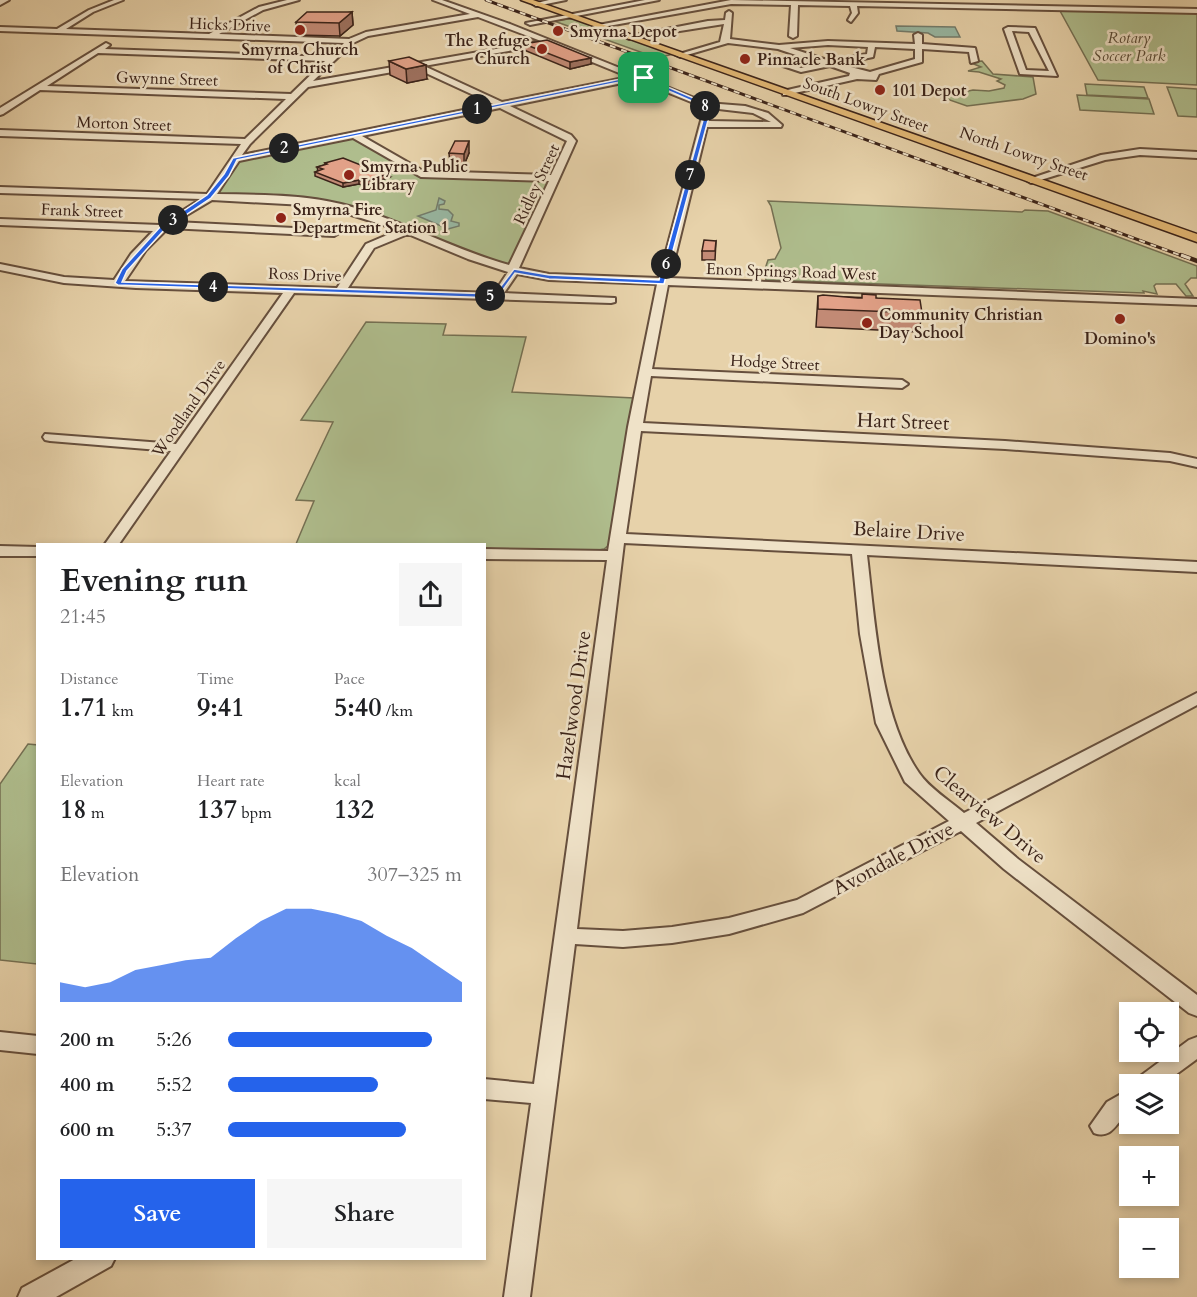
<!DOCTYPE html>
<html lang="en">
<head>
<meta charset="utf-8">
<style>
	:root { --surface:#fff; --page:#f6f6f6; --text:#202124; --muted:#757577; --accent:#2563eb }
	body { margin:0; font-family:Cardo,serif; background:var(--page); color:var(--text); height:100vh; display:flex; flex-direction:column; font-size:22px; white-space:nowrap }
	* { box-sizing:border-box; margin:0 }
	p { font-size:20px; color:var(--muted) }
	.icon { flex:none; width:33px; height:33px; fill:none; stroke:currentColor; stroke-width:2; stroke-linecap:round; stroke-linejoin:round }
	.map { position:relative; flex:1; overflow:hidden }
	.sheet { position:absolute; left:36px; top:543px; width:450px; height:717px; display:flex; flex-direction:column; background:var(--surface); border-radius:0px; box-shadow:0 3px 9px #0003 }
	.sheet>* { flex:none }
	.tools { position:absolute; left:1119px; top:1002px; display:grid; gap:12px }
	.tools a { display:grid; place-items:center; width:60px; height:60px; border-radius:0px; background:var(--surface); box-shadow:0 3px 9px #0003; font-size:30px }
	.pin { position:absolute; display:grid; place-items:center; width:51px; height:51px; color:#fff; margin:-26px; border-radius:12px; box-shadow:0 3px 9px #0006 }
	.km { position:absolute; width:30px; height:30px; margin:-15px; border-radius:50%; background:#222; color:#fff; font-size:16px; line-height:30px; text-align:center }
	.round { display:grid; place-items:center; flex:none; width:63px; height:63px; border-radius:0px; background:var(--page) }
	.head { display:flex; align-items:center; justify-content:space-between; height:102px; padding:0 24px }
	h1 { font-size:33px; font-weight:800; line-height:45px }
	.metrics { display:grid; grid-template-columns:repeat(3,1fr); gap:9px; height:102px; padding:6px 24px }
	.metrics div { display:grid; align-content:center }
	.metrics b { font-size:26px; font-weight:800 }
	.metrics small { font-size:16px; font-weight:400 }
	.metrics p { font-size:16px }
	.chart { height:168px; padding:12px 24px }
	.chart p { display:flex; justify-content:space-between }
	.chart svg { width:100%; height:108px; margin-top:6px; fill:var(--accent); opacity:.7 }
	.action { display:flex; gap:12px; margin-top:auto; padding:12px 24px }
	.action a { flex:1; height:69px; border-radius:0px; background:var(--accent); color:#fff; font-size:24px; font-weight:800; line-height:69px; text-align:center }
	.action a+a { background:var(--page); color:var(--text) }
	ul { padding:0 24px; list-style:none; font-size:20px }
	li { display:grid; grid-template-columns:96px 72px 1fr; align-items:center; height:45px }
	li i { height:15px; border-radius:8px; background:var(--accent) }
	.map>svg:first-child { display:block }
</style>
</head>
<body>
<div class="map">
<svg width="1197" height="1297" viewBox="0 0 1197 1297">
	<rect width="100%" height="100%" fill="#e7d2aa"/>
	<filter id="stains"><feTurbulence type="fractalNoise" baseFrequency=".00333" numOctaves="4"/><feColorMatrix values="0 0 0 0 .2 0 0 0 0 .09 0 0 0 0 .02 0 0 0 .5 -.17"/></filter>
	<radialGradient id="worn" r=".72"><stop offset=".6" stop-color="#630" stop-opacity="0"/><stop offset="1" stop-color="#630" stop-opacity=".3"/></radialGradient>
	<g fill="#afbd8d" stroke="#757053" stroke-width="1.5">
		<path d="M 1059,9 L 1197,11 L 1197,85 L 1098,80 Z"/>
		<path d="M 567,19 L 575,19 L 673,54 L 657,58 L 554,21 Z"/>
		<path d="M 982,61 L 993,74 L 1033,77 L 1036,94 L 1023,99 L 967,106 L 941,97 L 973,90 L 989,91 L 1004,88 L 1005,85 L 997,81 L 1001,79 L 979,72 L 968,71 L 981,67 L 969,62 Z"/>
		<path d="M 1085,84 L 1144,87 L 1148,98 L 1087,95 Z"/>
		<path d="M 1167,87 L 1197,89 L 1197,117 L 1178,116 Z"/>
		<path d="M 1077,95 L 1149,99 L 1154,114 L 1080,110 Z"/>
		<path d="M 353,134 L 417,172 L 555,178 L 514,271 L 338,206 L 209,196 L 235,159 Z"/>
		<path d="M 768,201 L 1022,212 L 1025,210 L 1048,211 L 1197,266 L 1197,278 L 1191,278 L 1185,284 L 1193,296 L 1186,296 L 1176,284 L 1156,284 L 1154,286 L 1157,294 L 1143,291 L 1144,293 L 766,280 L 764,272 L 768,260 L 775,259 L 781,248 L 771,206 Z"/>
		<path d="M 366,322 L 446,324 L 443,335 L 526,337 L 512,392 L 634,398 L 609,545 L 604,549 L 594,551 L 485,549 L 484,544 L 296,544 L 314,501 L 296,500 L 333,422 L 301,420 Z"/>
		<path d="M 28,744 L 38,745 L 37,964 L 0,960 L 0,784 Z"/>
	</g>
	<g fill="#98b8a3" stroke="#737c6c" stroke-width="1.5">
		<path d="M 896,26 L 955,27 L 960,37 L 935,37 L 928,33 L 897,31 Z"/>
		<path d="M 439,198 L 445,201 L 444,204 L 439,205 L 439,209 L 448,210 L 453,215 L 451,221 L 459,223 L 459,226 L 448,229 L 418,216 L 436,210 Z"/>
	</g>
	<g fill="none" stroke-linecap="round" stroke-linejoin="round">
		<g stroke="#664f3d" stroke-width="4">
			<g id="minor">
				<path d="M 0,0 L 9,0 L 0,5 Z"/>
				<path d="M 114,0 L 123,0 L 93,12 L 66,29 L 209,34 L 259,7 L 287,0 L 299,0 L 263,10 L 219,34 L 349,39 L 366,32 L 470,14 L 433,0 L 442,0 L 510,24 L 707,103 L 745,106 L 768,113 L 782,125 L 781,127 L 707,127 L 670,278 L 1197,299 L 1197,305 L 668,285 L 652,369 L 902,380 L 908,384 L 902,388 L 651,376 L 643,423 L 1005,441 L 1170,453 L 1197,459 L 1197,467 L 1170,461 L 1005,449 L 641,431 L 626,534 L 1197,562 L 1197,572 L 867,555 C 875,622 880,717 919,773 C 929,788 950,801 964,813 L 1197,693 L 1197,705 L 976,823 L 1018,859 L 1197,995 L 1197,1016 L 1189,1013 L 1004,869 L 961,831 L 803,913 L 729,934 L 672,943 L 623,947 L 575,944 L 530,1297 L 504,1297 L 531,1103 L 484,1099 L 484,1079 L 534,1084 L 607,560 L 484,559 L 484,549 L 608,551 L 628,427 L 657,284 L 549,280 L 517,274 L 504,293 L 615,298 L 615,302 L 611,303 L 294,293 L 119,544 L 105,544 L 171,451 L 50,441 L 45,440 L 43,437 L 45,434 L 176,444 L 283,293 L 136,288 L 64,283 L 0,270 L 0,264 L 64,277 L 114,280 L 131,254 L 153,231 L 0,225 L 0,219 L 160,225 L 201,199 L 0,193 L 0,187 L 207,194 L 241,144 L 0,136 L 0,130 L 245,139 L 286,99 L 40,90 L 3,114 L 0,115 L 0,108 L 106,43 L 110,45 L 105,49 L 330,57 L 344,43 L 0,31 L 0,27 L 57,29 L 89,10 ZM 478,17 L 541,41 L 313,81 L 353,43 L 368,36 ZM 548,44 L 629,77 L 502,102 L 424,66 ZM 98,53 L 325,61 L 291,94 L 47,86 ZM 415,68 L 493,104 L 242,155 L 250,144 L 308,87 ZM 637,80 L 701,106 L 703,113 L 659,278 L 549,274 L 519,268 L 576,141 L 571,135 L 510,106 ZM 500,108 L 567,141 L 551,175 L 423,171 L 362,136 ZM 710,108 L 753,113 L 771,122 L 709,121 ZM 353,138 L 421,177 L 549,181 L 509,265 C 451,249 399,218 341,204 C 301,194 258,195 217,194 L 239,161 ZM 212,200 L 323,206 L 399,230 L 366,244 L 337,288 L 125,281 L 146,250 L 168,228 L 334,236 L 339,233 L 334,230 L 175,222 ZM 408,234 L 468,259 L 508,272 L 494,293 L 348,288 L 374,248 ZM 624,543 L 852,554 L 860,634 L 876,723 L 905,782 L 949,821 L 797,900 L 729,918 L 672,927 L 623,931 L 577,929 Z"/>
				<path d="M 549,0 L 566,0 L 536,6 L 533,4 Z"/>
				<path d="M 645,0 L 659,0 L 530,25 L 526,23 Z"/>
				<path d="M 731,0 L 1197,9 L 1197,13 L 857,6 L 858,13 L 851,22 L 848,20 L 852,13 L 850,6 L 798,5 L 797,36 L 793,38 L 789,36 L 791,5 L 731,4 L 597,28 L 593,26 Z"/>
				<path d="M 729,11 L 732,13 L 730,39 L 779,45 L 828,41 L 915,44 L 914,35 L 918,33 L 922,35 L 922,44 L 975,48 L 978,61 L 971,63 L 969,52 L 922,49 L 922,62 L 879,74 L 876,80 L 857,79 L 786,95 L 783,95 L 783,91 L 849,76 L 850,73 L 830,66 L 801,72 L 783,66 L 808,59 L 778,49 L 728,43 L 680,57 L 676,55 L 720,42 L 724,24 L 629,39 L 625,37 L 708,21 L 725,20 L 726,13 ZM 828,45 L 868,47 L 867,54 L 830,61 L 790,48 ZM 875,47 L 915,49 L 915,59 L 870,72 L 839,64 L 873,57 ZM 817,62 L 821,63 L 801,68 L 796,66 Z"/>
				<path d="M 1008,27 L 1035,28 L 1057,76 L 1020,74 L 1004,29 ZM 1012,31 L 1029,32 L 1049,71 L 1026,70 Z"/>
				<path d="M 1140,149 L 1197,152 L 1197,158 L 1140,155 L 1105,160 L 1031,183 L 1026,180 L 1101,155 Z"/>
				<path d="M 0,546 L 38,547 L 38,556 L 0,556 Z"/>
				<path d="M 0,1032 L 38,1036 L 38,1054 L 0,1050 Z"/>
				<path d="M 1197,1037 L 1197,1059 L 1163,1084 L 1136,1084 L 1139,1077 L 1189,1040 Z"/>
				<path d="M 1130,1089 L 1130,1111 C 1116,1121 1113,1140 1094,1133 L 1090,1126 L 1107,1102 Z"/>
				<path d="M 77,1258 L 115,1258 L 111,1266 L 56,1297 L 18,1297 L 22,1288 Z"/>
			</g>
		</g>
		<g stroke="#3b2319" stroke-width="3">
			<path id="major" d="M 521,0 L 533,0 L 1197,234 L 1197,242 Z"/>
		</g>
		<use href="#minor" fill="#efe2c8" fill-rule="evenodd"/>
		<use href="#major" fill="#e4b975" fill-rule="evenodd"/>
		<g stroke="#3b2319" stroke-width="3">
			<path id="rail-far1" d="M 486,0 L 1185,257"/>
		</g>
		<g stroke="#3b2319" stroke-width="4.5">
			<path id="rail" d="M 1181,255 L 1197,261"/>
		</g>
		<use href="#rail-far1" stroke="#efe2c8" stroke-width="2" stroke-dasharray="6" stroke-linecap="butt"/>
		<use href="#rail" stroke="#efe2c8" stroke-width="3" stroke-dasharray="10" stroke-linecap="butt"/>
	</g>
	<g fill="#c28a75" stroke="#3b2319" stroke-width="1.5">
		<path d="M 352,12 L 353,25 L 340,36 L 297,35 L 296,22 Z"/>
		<path d="M 524,44 L 591,64 L 570,69 L 524,50 Z"/>
		<path d="M 389,61 L 427,79 L 407,83 L 390,75 Z"/>
		<path d="M 449,153 L 469,153 L 464,165 L 450,165 Z"/>
		<path d="M 325,163 L 390,177 L 364,186 L 359,184 L 343,187 L 315,176 L 315,172 L 318,171 L 317,167 L 325,165 Z"/>
		<path d="M 716,241 L 715,260 L 702,260 L 702,251 Z"/>
		<path d="M 818,296 L 876,298 L 922,313 L 919,332 L 816,327 Z"/>
	</g>
	<g fill="#9e715f" stroke="#3b2319" stroke-width="1.5">
		<path d="M 352,12 L 353,25 L 340,36 L 339,23 Z"/>
		<path d="M 591,58 L 591,64 L 570,69 L 570,62 Z"/>
		<path d="M 426,65 L 427,79 L 407,83 L 406,69 Z"/>
		<path d="M 469,141 L 469,153 L 464,165 L 464,154 Z"/>
		<path d="M 390,173 L 390,177 L 364,186 L 363,182 Z"/>
		<path d="M 359,180 L 359,184 L 343,187 L 343,183 Z"/>
	</g>
	<g fill="#e2a188" stroke="#3b2319" stroke-width="1.5">
		<path d="M 307,12 L 352,12 L 339,23 L 296,22 Z"/>
		<path d="M 547,40 L 591,58 L 570,62 L 524,44 Z"/>
		<path d="M 409,57 L 426,65 L 406,69 L 389,61 Z"/>
		<path d="M 455,141 L 469,141 L 464,154 L 449,153 Z"/>
		<path d="M 343,158 L 363,166 L 369,164 L 390,173 L 363,182 L 359,180 L 343,183 L 315,172 L 323,169 L 317,167 L 327,164 L 325,163 Z"/>
		<path d="M 704,240 L 716,241 L 715,251 L 702,251 Z"/>
		<path d="M 862,294 L 876,295 L 876,298 L 920,300 L 922,313 L 818,309 L 818,296 L 823,295 L 858,298 L 862,298 Z"/>
	</g>
	<path fill="#2563eb" stroke="#fff" stroke-width="1.5" fill-rule="evenodd" d="M 640,75 L 705,103 L 710,113 L 664,284 L 549,279 L 515,273 L 497,298 L 118,285 L 115,283 L 122,269 L 161,226 L 207,195 L 224,174 L 233,158 ZM 639,78 L 701,105 L 705,113 L 659,280 L 549,275 L 514,269 L 495,294 L 122,282 L 127,271 L 165,229 L 211,198 L 229,176 L 237,160 Z"/>
	<g fill="#8f2418" stroke="#efe2c8" stroke-width="2">
		<circle cx="300" cy="30" r="6"/>
		<circle cx="558" cy="31" r="6"/>
		<circle cx="542" cy="49" r="6"/>
		<circle cx="745" cy="59" r="6"/>
		<circle cx="880" cy="90" r="6"/>
		<circle cx="349" cy="175" r="6"/>
		<circle cx="281" cy="218" r="6"/>
		<circle cx="1120" cy="319" r="6"/>
		<circle cx="867" cy="323" r="6"/>
	</g>
	<g text-anchor="middle" stroke-width="5" stroke-linejoin="round" paint-order="stroke">
		<g font-size="16" fill="#3b2319" stroke="#efe2c8">
			<text transform="translate(230 24) rotate(2)" y="6">Hicks Drive</text>
			<text transform="translate(167 78) rotate(2)" y="6">Gwynne Street</text>
			<text transform="translate(866 104) rotate(20)" y="6">South Lowry Street</text>
			<text transform="translate(124 123) rotate(2)" y="6">Morton Street</text>
			<text transform="translate(1024 153) rotate(19)" y="6">North Lowry Street</text>
			<text transform="translate(536 184) rotate(-65)" y="6">Ridley Street</text>
			<text transform="translate(82 210) rotate(2)" y="6">Frank Street</text>
			<text transform="translate(791 271) rotate(2)" y="6">Enon Springs Road West</text>
			<text transform="translate(305 274) rotate(2)" y="6">Ross Drive</text>
			<text transform="translate(775 362) rotate(3)" y="6">Hodge Street</text>
			<text transform="translate(188 408) rotate(-55)" y="6">Woodland Drive</text>
		</g>
		<g font-size="16" font-weight="bold" fill="#3b2319" stroke="#efe2c8" text-anchor="start">
			<text x="570" y="37">Smyrna Depot</text>
			<text x="530" y="46" text-anchor="end">The Refuge<tspan x="530" dy="18">Church</tspan></text>
			<text x="300" y="55" text-anchor="middle">Smyrna Church<tspan x="300" dy="18">of Christ</tspan></text>
			<text x="757" y="65">Pinnacle Bank</text>
			<text x="892" y="96">101 Depot</text>
			<text x="361" y="172">Smyrna Public<tspan x="361" dy="18">Library</tspan></text>
			<text x="293" y="215">Smyrna Fire<tspan x="293" dy="18">Department Station 1</tspan></text>
			<text x="879" y="320">Community Christian<tspan x="879" dy="18">Day School</tspan></text>
			<text x="1120" y="344" text-anchor="middle">Domino's</text>
		</g>
		<g font-size="16" font-style="italic" fill="#584a36" stroke="#efe2c8">
			<text x="1129" y="43">Rotary<tspan x="1129" dy="18">Soccer Park</tspan></text>
		</g>
		<g font-size="20" fill="#3b2319" stroke="#efe2c8">
			<text transform="translate(903 421) rotate(2)" y="7">Hart Street</text>
			<text transform="translate(909 531) rotate(3)" y="7">Belaire Drive</text>
			<text transform="translate(573 705) rotate(-82)" y="7">Hazelwood Drive</text>
			<text transform="translate(990 814) rotate(40)" y="7">Clearview Drive</text>
			<text transform="translate(893 858) rotate(-28)" y="7">Avondale Drive</text>
		</g>
	</g>
	<rect width="100%" height="100%" filter="url(#stains)"/>
	<rect width="100%" height="100%" fill="url(#worn)"/>
</svg>
<div class="tools">
<a><svg class="icon" aria-label="locate" viewBox="0 0 24 24"><circle cx="12" cy="12" r="6"/><path d="M12 2v4M12 18v4M2 12h4M18 12h4"/></svg></a>
<a><svg class="icon" aria-label="layers" viewBox="0 0 24 24"><path d="M12 4l9 5-9 5-9-5zM3 14l9 5 9-5"/></svg></a>
<a>+</a>
<a>−</a>
</div>
<div class="pin" style="left:644px;top:78px;background:#1e9e55"><svg class="icon" aria-label="arrive" viewBox="0 0 24 24"><path d="M6 21V4h12l-3 4 3 4H6"/></svg></div>
<b class="km" style="left:477px;top:109px">1</b>
<b class="km" style="left:284px;top:148px">2</b>
<b class="km" style="left:173px;top:220px">3</b>
<b class="km" style="left:213px;top:287px">4</b>
<b class="km" style="left:490px;top:296px">5</b>
<b class="km" style="left:666px;top:264px">6</b>
<b class="km" style="left:690px;top:175px">7</b>
<b class="km" style="left:705px;top:106px">8</b>
<section class="sheet">
<div class="head"><div><h1>Evening run</h1><p>21:45</p></div><a class="round"><svg class="icon" aria-label="share" viewBox="0 0 24 24"><path d="M12 15V3M7 8l5-5 5 5M5 13v7h14v-7"/></svg></a></div>
<div class="metrics">
<div><p>Distance</p><b>1.71<small> km</small></b></div>
<div><p>Time</p><b>9:41</b></div>
<div><p>Pace</p><b>5:40<small> /km</small></b></div>
</div>
<div class="metrics">
<div><p>Elevation</p><b>18<small> m</small></b></div>
<div><p>Heart rate</p><b>137<small> bpm</small></b></div>
<div><p>kcal</p><b>132</b></div>
</div>
<div class="chart"><p><span>Elevation</span>307–325 m</p>
<svg viewBox="0 0 160 44" preserveAspectRatio="none"><path d="M0 44V36L10 38L20 36L30 31L40 29L50 27L60 26L70 18L80 11L90 6L100 6L110 8L120 11L130 17L140 22L150 29L160 36V44z"/></svg>
</div>
<ul>
<li><b>200 m</b>5:26<i style="width:87%"></i></li>
<li><b>400 m</b>5:52<i style="width:64%"></i></li>
<li><b>600 m</b>5:37<i style="width:76%"></i></li>
</ul>
<div class="action"><a>Save</a><a>Share</a></div>
</section>
</div>
</body>
</html>
